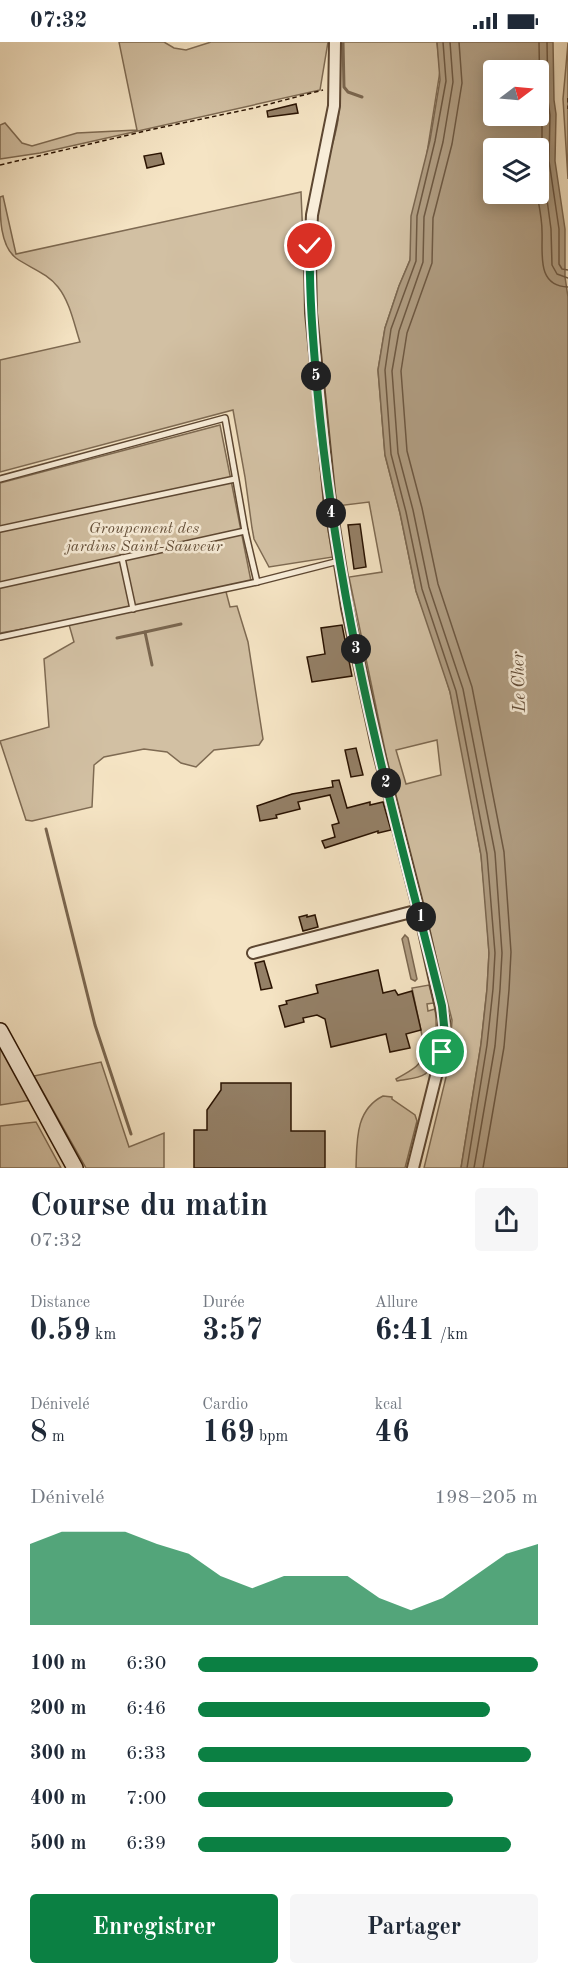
<!DOCTYPE html>
<html lang="fr">
<head>
<meta charset="utf-8">
<style>
	:root { --surface:#fff; --page:#f6f6f7; --text:#1f2937; --muted:#747a83; --accent:#0b8043 }
	body { margin:0; font-family:"Old Standard TT",serif; background:var(--page); color:var(--text); height:100vh; display:flex; flex-direction:column; font-size:22px; white-space:nowrap }
	* { box-sizing:border-box; margin:0 }
	p { font-size:20px; color:var(--muted) }
	.icon { flex:none; width:33px; height:33px; fill:none; stroke:currentColor; stroke-width:2; stroke-linecap:round; stroke-linejoin:round }
	.map { position:relative; height:1126px; overflow:hidden }
	.side { display:flex; flex-direction:column; background:var(--surface); flex:1 }
	.side>* { flex:none }
	.needle { width:39px; rotate:74deg }
	.tools { position:absolute; left:483px; top:18px; display:grid; gap:12px }
	.tools a { display:grid; place-items:center; width:66px; height:66px; border-radius:6px; background:var(--surface); box-shadow:0 3px 15px #0003; font-size:30px }
	.pin { position:absolute; display:grid; place-items:center; width:51px; height:51px; color:#fff; margin:-26px; border:3px solid #fff; border-radius:50%; box-shadow:0 2px 6px #0007 }
	.km { position:absolute; width:30px; height:30px; margin:-15px; border-radius:50%; background:#222; color:#fff; font-size:16px; line-height:30px; text-align:center }
	.round { display:grid; place-items:center; flex:none; width:63px; height:63px; border-radius:6px; background:var(--page) }
	.summary { display:flex; align-items:center; justify-content:space-between; height:102px; padding:0 30px }
	h1 { font-size:33px; font-weight:800; line-height:45px }
	.metrics { display:grid; grid-template-columns:repeat(3,1fr); gap:9px; height:102px; padding:6px 30px }
	.metrics div { display:grid; align-content:center }
	.metrics b { font-size:30px; font-weight:800 }
	.metrics small { font-size:16px; font-weight:400 }
	.metrics p { font-size:16px }
	.chart { height:168px; padding:12px 30px }
	.chart p { display:flex; justify-content:space-between }
	.chart svg { width:100%; height:108px; margin-top:6px; fill:var(--accent); opacity:.7 }
	.button { display:flex; gap:12px; margin-top:auto; padding:12px 30px }
	.button a { flex:1; height:69px; border-radius:6px; background:var(--accent); color:#fff; font-size:24px; font-weight:800; line-height:69px; text-align:center }
	.button a+a { background:var(--page); color:var(--text) }
	ul { padding:0 30px; list-style:none; font-size:20px }
	li { display:grid; grid-template-columns:96px 72px 1fr; align-items:center; height:45px }
	li i { height:15px; border-radius:8px; background:var(--accent) }
	.status { display:flex; justify-content:space-between; align-items:center; height:42px; padding:0 30px; background:var(--surface); direction:ltr }
	.status svg { height:16px; fill:currentColor }
	.map>svg:first-child { display:block }
</style>
</head>
<body>
<div class="status"><b>07:32</b><svg viewBox="0 0 49 12"><path d="M0 12V9h3v3zM5 12V6h3v6zM10 12V3h3v9zM15 12V0h3v12zM26 1h20v11H26zM47 4h2v5h-2z"/></svg></div>
<div class="map">
<svg width="568" height="1126" viewBox="0 0 568 1126">
	<rect width="100%" height="100%" fill="#f5e4c4"/>
	<filter id="stains"><feTurbulence type="fractalNoise" baseFrequency=".00333" numOctaves="4"/><feColorMatrix values="0 0 0 0 .2 0 0 0 0 .09 0 0 0 0 .02 0 0 0 .5 -.17"/></filter>
	<radialGradient id="worn" r=".72"><stop offset=".6" stop-color="#630" stop-opacity="0"/><stop offset="1" stop-color="#630" stop-opacity=".3"/></radialGradient>
	<g fill="#d2c0a3" stroke="#7e6a52" stroke-width="1.5" fill-rule="evenodd">
		<path d="M 119,0 L 164,0 L 174,6 L 186,8 L 211,0 L 328,0 L 320,48 L 40,111 L 0,117 L 0,83 L 5,81 L 22,101 L 32,104 L 77,91 L 137,88 Z"/>
		<path d="M 340,0 L 437,0 L 440,29 L 410,218 L 399,244 L 385,286 L 378,328 L 385,413 L 400,471 L 416,549 L 436,603 L 450,650 L 459,690 L 481,813 L 486,865 L 489,911 L 487,947 L 481,1002 L 461,1126 L 424,1126 L 449,1023 L 452,978 L 391,737 L 349,535 L 382,530 L 369,460 L 337,464 C 323,365 308,263 317,163 C 320,134 334,106 338,78 C 341,53 339,26 340,0 ZM 437,698 L 441,733 L 406,742 L 396,708 Z"/>
		<path d="M 568,1 L 568,137 L 563,57 Z"/>
		<path d="M 301,150 L 304,222 L 302,223 L 302,225 L 306,225 L 308,302 L 315,374 L 324,466 L 333,515 L 269,525 L 254,497 L 252,486 L 245,435 L 233,368 L 0,430 L 0,318 L 80,300 C 74,282 70,260 58,245 C 47,231 30,226 16,216 C 0,204 0,174 0,155 L 3,154 L 16,212 Z"/>
		<path d="M 220,383 L 251,539 L 225,546 L 230,565 L 237,564 L 248,600 L 263,697 L 259,703 L 214,708 L 196,725 L 181,721 L 167,710 L 144,707 L 104,715 L 94,723 L 92,765 L 32,779 L 26,778 L 0,699 L 49,685 L 44,617 L 74,600 L 68,579 L 0,591 L 0,441 Z"/>
		<path d="M 429,943 L 434,961 L 427,962 L 428,969 L 435,967 C 437,980 437,1025 425,1032 C 418,1037 405,1037 397,1039 L 396,1037 C 412,1027 424,1025 424,1003 L 412,946 Z"/>
		<path d="M 0,1003 L 32,1058 L 0,1063 Z"/>
		<path d="M 101,1020 L 129,1105 L 164,1091 L 164,1126 L 86,1126 L 34,1034 Z"/>
		<path d="M 383,1054 L 392,1055 L 392,1057 L 415,1073 L 417,1079 L 405,1126 L 356,1126 C 357,1099 355,1068 383,1054 Z"/>
		<path d="M 36,1080 L 61,1126 L 0,1126 L 0,1084 Z"/>
	</g>
	<g fill="#b09d82" stroke="#7a664f" stroke-width="1.5" fill-rule="evenodd">
		<path d="M 437,0 L 553,0 L 554,58 L 556,72 L 555,119 L 565,187 L 565,235 L 568,255 L 568,1126 L 461,1126 L 481,1002 L 487,947 L 489,911 L 481,813 L 450,650 L 416,549 L 400,471 L 385,413 L 378,328 L 385,286 L 399,244 L 410,218 L 411,174 L 430,98 L 440,38 ZM 538,28 L 538,74 L 494,74 L 494,28 ZM 538,106 L 538,152 L 494,152 L 494,106 Z"/>
		<path d="M 405,893 L 408,896 L 417,937 L 415,939 L 411,937 L 402,897 Z"/>
	</g>
	<g fill="none" stroke-linecap="round" stroke-linejoin="round">
		<g stroke="#6d5842" stroke-width="1.5">
			<path d="M 443,0 L 446,39 L 435,99 L 417,174 L 416,219 L 391,287 L 385,328 L 391,412 L 406,470 L 422,547 L 456,649 L 487,812 L 495,911 L 493,947 L 487,1003 L 467,1126"/>
			<path d="M 450,0 L 453,40 L 443,100 L 424,175 L 423,220 L 399,289 L 392,329 L 398,411 L 413,468 L 429,545 L 463,647 L 495,811 L 502,911 L 500,947 L 495,1004 L 474,1126"/>
			<path d="M 459,0 L 462,41 L 452,102 L 433,176 L 432,221 L 407,291 L 401,329 L 407,409 L 422,466 L 438,542 L 472,645 L 504,810 L 511,910 L 509,948 L 504,1005 L 483,1126"/>
			<path d="M 539,0 L 540,58 L 542,74 L 542,121 L 551,187 L 552,223 L 557,232 L 568,236"/>
			<path d="M 547,0 L 548,58 L 550,73 L 549,119 L 559,187 L 559,222 L 562,227 L 568,228"/>
			<path d="M 537,152 C 539,164 542,176 542,189 C 543,211 536,244 568,245"/>
		</g>
		<g stroke="#7a664f" stroke-width="3">
			<path d="M 343,0 L 344,45 L 348,50 L 362,55"/>
			<path d="M 145,590 L 181,582"/>
			<path d="M 117,596 L 145,590 L 152,623"/>
			<path d="M 46,787 L 95,983 L 131,1092"/>
		</g>
	</g>
	<g fill="#948067" stroke="#2a1302" stroke-width="1.5">
		<path d="M 296,62 L 298,71 L 268,75 L 267,69 Z"/>
		<path d="M 161,111 L 164,122 L 147,126 L 144,114 Z"/>
		<path d="M 360,482 L 366,525 L 354,527 L 348,483 Z"/>
		<path d="M 342,583 L 352,634 L 312,640 L 307,615 L 325,612 L 321,586 Z"/>
		<path d="M 356,706 L 363,733 L 351,735 L 345,708 Z"/>
		<path d="M 339,738 L 347,766 L 370,760 L 370,763 L 383,760 L 391,788 L 378,791 L 378,789 L 325,806 L 322,799 L 335,795 L 332,783 L 339,781 L 330,753 L 298,760 L 300,767 L 276,773 L 277,776 L 260,779 L 257,764 L 292,752 L 333,745 L 332,739 Z"/>
		<path d="M 307,873 L 307,875 L 315,873 L 318,885 L 303,889 L 299,875 Z"/>
		<path d="M 264,919 L 272,946 L 261,948 L 255,921 Z"/>
		<path d="M 378,928 L 383,951 L 395,948 L 398,953 L 412,949 L 421,988 L 406,992 L 410,1006 L 390,1010 L 386,992 L 331,1005 L 325,977 L 317,973 L 303,976 L 304,980 L 285,985 L 279,964 L 287,962 L 286,959 L 318,951 L 316,943 Z"/>
		<path d="M 221,1041 L 291,1041 L 291,1089 L 325,1089 L 325,1126 L 194,1126 L 194,1088 L 207,1088 L 207,1068 L 221,1048 Z"/>
	</g>
	<g fill="none" stroke-linecap="round" stroke-linejoin="round">
		<g stroke="#5d4732" stroke-width="8">
			<g id="lane">
				<path d="M 0,437 L 225,376 L 245,489 L 257,540 L 339,519"/>
				<path d="M 0,487 L 235,437"/>
				<path d="M 122,516 L 133,567"/>
				<path d="M 0,543 L 245,489"/>
				<path d="M 0,595 L 257,540"/>
			</g>
		</g>
		<g stroke="#5d4732" stroke-width="14">
			<g id="street">
				<path d="M 335,0 L 334,64 L 312,173 L 310,220 L 311,271 L 330,460 L 347,566 L 377,704 L 422,881 L 444,979 L 442,1010 L 413,1126"/>
				<path d="M 253,911 L 419,868"/>
			</g>
		</g>
		<g stroke="#2a1302" stroke-width="18">
			<path id="secondary" d="M 0,989 L 75,1126"/>
		</g>
		<g stroke="#2a1302" stroke-width="1.5" stroke-dasharray="4.5 3" stroke-linecap="butt">
			<path d="M 568,56 L 568,67"/>
			<path d="M 0,123 L 154,87 L 254,66 L 323,48"/>
		</g>
		<use href="#lane" stroke="#f8edd9" stroke-width="5"/>
		<use href="#street" stroke="#f8edd9" stroke-width="10"/>
		<use href="#secondary" stroke="#f8edd9" stroke-width="15"/>
	</g>
	<g fill="none" stroke-linecap="round" stroke-linejoin="round">
		<g stroke="#fff" stroke-width="12">
			<path id="route" d="M 310,204 C 309,251 313,298 317,345 C 328,466 349,585 377,704 C 397,791 421,877 442,964 L 445,993 L 442,1010"/>
		</g>
		<use href="#route" stroke="#0b8043" stroke-width="8"/>
	</g>
	<g text-anchor="middle" stroke-width="5" stroke-linejoin="round" paint-order="stroke">
		<g font-size="16" font-style="italic" fill="#65503a" stroke="#f8edd9">
			<text x="144" y="491">Groupement des<tspan x="144" dy="18">jardins Saint-Sauveur</tspan></text>
		</g>
		<g font-size="18" font-style="italic" fill="#604a35" stroke="#f8edd9">
			<text transform="translate(518 640) rotate(-92)" y="6">Le Cher</text>
		</g>
	</g>
	<rect width="100%" height="100%" filter="url(#stains)"/>
	<rect width="100%" height="100%" fill="url(#worn)"/>
</svg>
<div class="tools">
<a><svg class="needle" viewBox="-14 -14 28 28"><path d="M0-13l5 13h-10z" fill="#e53935"/><path d="M0 13l5-13h-10z" fill="#747a83"/></svg></a>
<a><svg class="icon" aria-label="layers" viewBox="0 0 24 24"><path d="M12 4l9 5-9 5-9-5zM3 14l9 5 9-5"/></svg></a>
</div>
<div class="pin" style="left:442px;top:1010px;background:#1e9e55"><svg class="icon" aria-label="arrive" viewBox="0 0 24 24"><path d="M6 21V4h12l-3 4 3 4H6"/></svg></div>
<div class="pin" style="left:310px;top:204px;background:#d93025"><svg class="icon" aria-label="check" viewBox="0 0 24 24"><path d="M5 12l5 5 9-10"/></svg></div>
<b class="km" style="left:421px;top:875px">1</b>
<b class="km" style="left:386px;top:741px">2</b>
<b class="km" style="left:356px;top:607px">3</b>
<b class="km" style="left:331px;top:471px">4</b>
<b class="km" style="left:316px;top:334px">5</b>
</div>
<section class="side">
<div class="summary"><div><h1>Course du matin</h1><p>07:32</p></div><a class="round"><svg class="icon" aria-label="share" viewBox="0 0 24 24"><path d="M12 15V3M7 8l5-5 5 5M5 13v7h14v-7"/></svg></a></div>
<div class="metrics">
<div><p>Distance</p><b>0.59<small> km</small></b></div>
<div><p>Durée</p><b>3:57</b></div>
<div><p>Allure</p><b>6:41<small> /km</small></b></div>
</div>
<div class="metrics">
<div><p>Dénivelé</p><b>8<small> m</small></b></div>
<div><p>Cardio</p><b>169<small> bpm</small></b></div>
<div><p>kcal</p><b>46</b></div>
</div>
<div class="chart"><p><span>Dénivelé</span>198–205 m</p>
<svg viewBox="0 0 160 44" preserveAspectRatio="none"><path d="M0 44V11L10 6L20 6L30 6L40 11L50 15L60 24L70 29L80 24L90 24L100 24L110 33L120 38L130 33L140 24L150 15L160 11V44z"/></svg>
</div>
<ul>
<li><b>100 m</b>6:30<i style="width:100%"></i></li>
<li><b>200 m</b>6:46<i style="width:86%"></i></li>
<li><b>300 m</b>6:33<i style="width:98%"></i></li>
<li><b>400 m</b>7:00<i style="width:75%"></i></li>
<li><b>500 m</b>6:39<i style="width:92%"></i></li>
</ul>
<div class="button"><a>Enregistrer</a><a>Partager</a></div>
</section>
</body>
</html>
